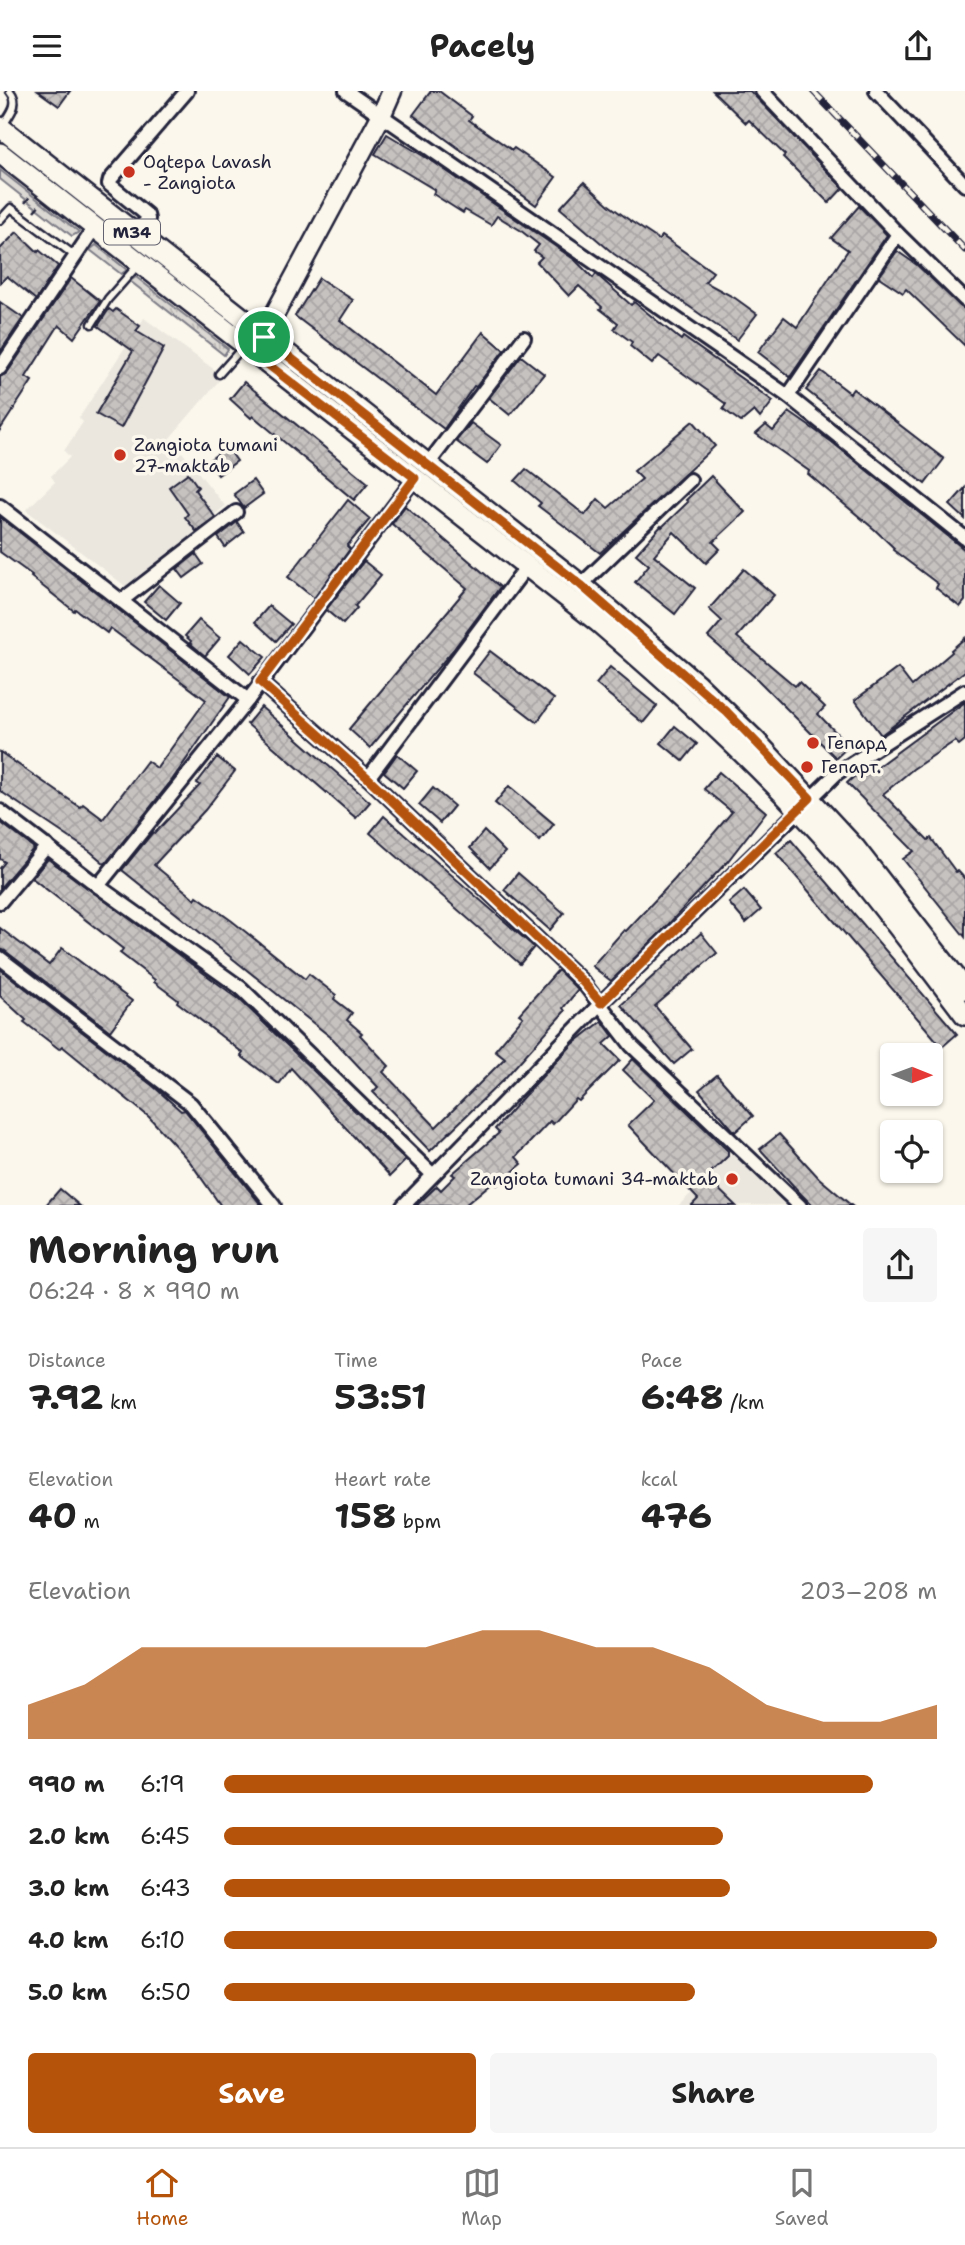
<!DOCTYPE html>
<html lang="en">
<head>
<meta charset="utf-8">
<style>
	:root { --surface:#fff; --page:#f6f6f6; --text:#222; --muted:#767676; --line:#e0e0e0; --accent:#b45309 }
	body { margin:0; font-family:"Shantell Sans",sans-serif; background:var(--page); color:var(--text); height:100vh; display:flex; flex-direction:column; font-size:26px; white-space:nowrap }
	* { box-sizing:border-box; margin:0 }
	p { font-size:23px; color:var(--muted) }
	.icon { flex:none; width:38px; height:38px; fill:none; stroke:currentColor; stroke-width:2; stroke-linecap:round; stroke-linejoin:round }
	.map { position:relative; height:1114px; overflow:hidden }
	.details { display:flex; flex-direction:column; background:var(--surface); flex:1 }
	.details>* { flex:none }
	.needle { width:46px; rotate:91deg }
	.controls { position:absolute; left:880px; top:952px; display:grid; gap:14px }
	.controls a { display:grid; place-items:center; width:63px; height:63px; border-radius:7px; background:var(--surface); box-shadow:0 2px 5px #0004; font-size:35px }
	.pin { position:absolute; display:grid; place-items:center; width:60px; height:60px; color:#fff; margin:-30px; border:4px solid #fff; border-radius:50%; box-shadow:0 2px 7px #0007 }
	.round { display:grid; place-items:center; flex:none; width:74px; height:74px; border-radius:7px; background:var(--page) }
	.summary { display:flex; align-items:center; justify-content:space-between; height:119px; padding:0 28px }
	h1 { font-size:38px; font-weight:700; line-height:52px }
	.figures { display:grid; grid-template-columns:repeat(3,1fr); gap:10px; height:119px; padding:7px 28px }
	.figures div { display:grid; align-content:center }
	.figures b { font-size:35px; font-weight:700 }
	.figures small { font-size:19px; font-weight:400 }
	.figures p { font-size:19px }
	.chart { height:196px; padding:14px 28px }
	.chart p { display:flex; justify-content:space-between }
	.chart svg { width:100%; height:126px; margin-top:7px; fill:var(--accent); opacity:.7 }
	.primary-button { display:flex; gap:14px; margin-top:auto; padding:14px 28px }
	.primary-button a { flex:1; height:80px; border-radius:7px; background:var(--accent); color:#fff; font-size:28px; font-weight:700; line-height:80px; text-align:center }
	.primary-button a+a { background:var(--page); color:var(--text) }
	ul { padding:0 28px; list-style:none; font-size:23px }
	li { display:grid; grid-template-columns:112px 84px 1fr; align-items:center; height:52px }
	li i { height:18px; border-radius:9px; background:var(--accent) }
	header { display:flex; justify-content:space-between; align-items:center; height:91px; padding:0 28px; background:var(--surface); font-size:32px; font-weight:700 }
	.tabs { display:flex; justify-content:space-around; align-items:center; height:98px; border-top:2px solid var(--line); background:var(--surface); font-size:19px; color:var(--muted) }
	.tabs a { display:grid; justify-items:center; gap:4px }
	.tabs .selected { color:var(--accent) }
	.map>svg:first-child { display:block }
</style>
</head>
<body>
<header><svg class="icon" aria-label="menu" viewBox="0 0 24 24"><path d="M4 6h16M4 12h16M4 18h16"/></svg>Pacely<svg class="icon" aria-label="share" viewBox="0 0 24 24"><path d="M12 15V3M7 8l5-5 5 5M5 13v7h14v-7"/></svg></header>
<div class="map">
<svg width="965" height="1115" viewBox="0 0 965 1115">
	<defs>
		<pattern id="grass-tufts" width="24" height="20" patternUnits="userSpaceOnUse" patternTransform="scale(1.75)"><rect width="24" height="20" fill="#dbd8d3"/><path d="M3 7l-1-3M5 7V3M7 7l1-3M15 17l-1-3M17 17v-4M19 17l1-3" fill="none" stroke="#bcb9b6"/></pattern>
		<pattern id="building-cross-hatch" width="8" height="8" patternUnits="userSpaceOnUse" patternTransform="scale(1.75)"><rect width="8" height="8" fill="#c6c2c0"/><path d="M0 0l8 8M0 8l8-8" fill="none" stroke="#aaa6a6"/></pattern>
	</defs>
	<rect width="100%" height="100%" fill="#fbf7ec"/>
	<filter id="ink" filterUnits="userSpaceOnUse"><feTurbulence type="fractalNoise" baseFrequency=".0143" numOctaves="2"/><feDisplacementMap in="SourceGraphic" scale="14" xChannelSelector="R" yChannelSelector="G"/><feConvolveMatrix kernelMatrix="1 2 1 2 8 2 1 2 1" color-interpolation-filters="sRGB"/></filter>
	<g filter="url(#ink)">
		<g fill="#ebe7df">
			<path d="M 144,227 L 223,285 L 163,355 L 176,367 L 182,361 L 225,415 L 129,498 L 26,419 L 55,391 L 51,385 L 70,366 L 64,360 L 83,331 L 79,327 Z"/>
			<path d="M 733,1062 L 785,1114 L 678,1115 Z"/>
		</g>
		<g fill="url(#grass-tufts)" stroke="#7e7d87" stroke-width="2">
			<path d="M 0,79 L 79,141 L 72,145 L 0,88 Z"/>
			<path d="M 96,154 L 127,179 L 121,183 L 90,159 Z"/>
			<path d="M 136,186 L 228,258 L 224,264 L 130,190 Z"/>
		</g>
		<g fill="url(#building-cross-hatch)" stroke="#22223b" stroke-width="2">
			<path d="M 38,0 L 70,0 L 59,15 Z"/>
			<path d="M 431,0 L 439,0 L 472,25 L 469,29 L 512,59 L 514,57 L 556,86 L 536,114 L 413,24 Z"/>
			<path d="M 713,0 L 750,0 L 843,97 L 829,112 L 783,66 L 785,64 L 749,29 L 746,32 Z"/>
			<path d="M 387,43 L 435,72 L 575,169 L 593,187 L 596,183 L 631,214 L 634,211 L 681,249 L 683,246 L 773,310 L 760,327 L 754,320 L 741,331 L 723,318 L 726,313 L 659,265 L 652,273 L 630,255 L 632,251 L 614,238 L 618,232 L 600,218 L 602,216 L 579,195 L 569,205 L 537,171 L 542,166 L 534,160 L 539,154 L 520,139 L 497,125 L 491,134 L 465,119 L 463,122 L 433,103 L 435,99 L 375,63 Z"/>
			<path d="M 584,91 L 609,114 L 632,131 L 659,149 L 662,145 L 713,181 L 705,191 L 735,207 L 757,223 L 737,249 L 614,163 L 560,117 Z"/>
			<path d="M 859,115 L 887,144 L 790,286 L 758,261 L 784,226 L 797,236 L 848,159 L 831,147 Z"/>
			<path d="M 17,141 L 38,161 L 39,159 L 58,175 L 36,209 L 7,185 L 0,192 L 0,158 Z"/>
			<path d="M 897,160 L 917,174 L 965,219 L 965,255 L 906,198 L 903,202 L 879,186 Z"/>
			<path d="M 71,187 L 100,210 L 74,247 L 59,234 L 26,286 L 32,290 L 0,339 L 0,286 L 7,282 Z"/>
			<path d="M 319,187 L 353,209 L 340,229 L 436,304 L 483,241 L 504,259 L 476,296 L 474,295 L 444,338 L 295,225 Z"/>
			<path d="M 0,211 L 23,227 L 0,261 Z"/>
			<path d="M 109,218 L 113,221 L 116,218 L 140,235 L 136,240 L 164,257 L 121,337 L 96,323 L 133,260 L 98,235 Z"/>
			<path d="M 521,265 L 544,283 L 510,324 L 489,307 Z"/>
			<path d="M 821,280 L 850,302 L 853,298 L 944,368 L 925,393 L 806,299 Z"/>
			<path d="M 244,291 L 368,392 L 354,409 L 253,325 L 251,327 L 230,308 Z"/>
			<path d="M 789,321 L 832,351 L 965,459 L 965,510 L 960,516 L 936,497 L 938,493 L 893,459 L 894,457 L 874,438 L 808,383 L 809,380 L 756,343 L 766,334 L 773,340 Z"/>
			<path d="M 693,330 L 715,355 L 600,462 L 538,415 L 541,412 L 515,390 L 526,378 L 585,424 L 598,408 L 608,417 L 642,388 L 634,380 Z"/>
			<path d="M 471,332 L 501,354 L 487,373 L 456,350 Z"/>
			<path d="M 227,356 L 237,370 L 218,384 L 208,370 Z"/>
			<path d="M 188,382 L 198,396 L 195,399 L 215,426 L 196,440 L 185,426 L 188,423 L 169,396 Z"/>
			<path d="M 711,385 L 745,421 L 713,451 L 720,458 L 706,472 L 674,441 L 654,464 L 695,497 L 675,523 L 635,491 L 649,474 L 636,463 L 661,435 L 662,436 L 688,411 L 686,409 Z"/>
			<path d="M 253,389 L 263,403 L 244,417 L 234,403 Z"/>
			<path d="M 965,397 L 965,428 L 950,414 Z"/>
			<path d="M 348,409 L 370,428 L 347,455 L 350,458 L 314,507 L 288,486 Z"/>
			<path d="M 405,415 L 500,496 L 453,559 L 370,657 L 349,638 L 467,497 L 392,433 Z"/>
			<path d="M 0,426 L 230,606 L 172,689 L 105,773 L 91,761 L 0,700 L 0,661 L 80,716 L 83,713 L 103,728 L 147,670 L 157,677 L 206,609 L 110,537 L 107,542 L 75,518 L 74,520 L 31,486 L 32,484 L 0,461 Z"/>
			<path d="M 237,431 L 244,441 L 225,456 L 218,446 Z"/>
			<path d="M 196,463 L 203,473 L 184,487 L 177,478 Z"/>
			<path d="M 364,470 L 381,484 L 355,515 L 357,517 L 343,533 L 326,519 Z"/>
			<path d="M 744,478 L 774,504 L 737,546 L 795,595 L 799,591 L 825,616 L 818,623 L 849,655 L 836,667 L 756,587 L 708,546 L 722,530 L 709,518 Z"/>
			<path d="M 159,494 L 180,512 L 166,529 L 144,511 Z"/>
			<path d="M 269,515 L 291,533 L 276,550 L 255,531 Z"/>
			<path d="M 199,529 L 220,547 L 205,565 L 190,552 L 191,550 L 185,545 Z"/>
			<path d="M 965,547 L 965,580 L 881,644 L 855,609 L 898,577 L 912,595 L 952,561 L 951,559 Z"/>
			<path d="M 243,548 L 265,566 L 250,583 L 229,564 Z"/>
			<path d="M 490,560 L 554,608 L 537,631 L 473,582 Z"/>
			<path d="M 610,576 L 657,615 L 643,632 L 596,593 Z"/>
			<path d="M 965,611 L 965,649 L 959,654 L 955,650 L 913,678 L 883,703 L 928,749 L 931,747 L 956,781 L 958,780 L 965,788 L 965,846 L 903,768 L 914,760 L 847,692 L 858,682 L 862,687 Z"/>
			<path d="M 261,616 L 370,711 L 356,727 L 247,633 Z"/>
			<path d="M 675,635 L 697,653 L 683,670 L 661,652 Z"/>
			<path d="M 397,663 L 417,680 L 403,697 L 384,681 Z"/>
			<path d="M 217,666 L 235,680 L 205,719 L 154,774 L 195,808 L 197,805 L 232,830 L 305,888 L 309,883 L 336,904 L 334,908 L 352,922 L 347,929 L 362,942 L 360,944 L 389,975 L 383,981 L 436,1036 L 505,967 L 495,959 L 523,926 L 519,923 L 558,879 L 578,899 L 563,917 L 565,920 L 505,987 L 430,1060 L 373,1001 L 378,996 L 333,948 L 122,779 L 153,741 L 155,742 L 200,694 L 197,692 Z"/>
			<path d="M 719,681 L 766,721 L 727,771 L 662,840 L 611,890 L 592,875 L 624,839 L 626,840 L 674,789 L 732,721 L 704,698 Z"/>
			<path d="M 509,695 L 554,733 L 540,750 L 495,712 Z"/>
			<path d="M 433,697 L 454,715 L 440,732 L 419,714 Z"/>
			<path d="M 384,725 L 534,856 L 520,873 L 370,742 Z"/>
			<path d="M 0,731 L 34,757 L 0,797 L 0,777 L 5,771 L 0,768 Z"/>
			<path d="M 484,740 L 505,761 L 490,777 L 470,757 Z"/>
			<path d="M 791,749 L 957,943 L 942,956 L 776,762 Z"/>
			<path d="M 48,768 L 239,908 L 406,1069 L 390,1085 L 291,977 L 279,993 L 241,965 L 243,962 L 177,911 L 178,909 L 154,891 L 155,889 L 120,862 L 123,858 L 32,787 Z"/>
			<path d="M 518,782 L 564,822 L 550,839 L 504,799 Z"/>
			<path d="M 744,799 L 761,819 L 746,832 L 729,812 Z"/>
			<path d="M 0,837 L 49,874 L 62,857 L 132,910 L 110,940 L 5,860 L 0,858 Z"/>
			<path d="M 701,842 L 717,862 L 655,915 L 692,958 L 674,973 L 621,914 Z"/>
			<path d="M 0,878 L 153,995 L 181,1020 L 185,1019 L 262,1115 L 221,1115 L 190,1071 L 149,1026 L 62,955 L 59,958 L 24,931 L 26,929 L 0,905 Z"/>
			<path d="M 602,930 L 613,945 L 604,953 L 620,969 L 579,1010 L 576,1008 L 553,1033 L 550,1030 L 516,1066 L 522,1073 L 497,1094 L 494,1090 L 464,1115 L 416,1115 L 437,1095 L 441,1099 L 455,1085 L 452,1083 L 499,1042 L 495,1038 L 524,1005 L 573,953 Z"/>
			<path d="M 633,968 L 728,1060 L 728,1065 L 706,1086 L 736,1115 L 691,1115 L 698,1108 L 628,1034 L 654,1009 L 623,979 Z"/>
			<path d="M 717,984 L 753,1025 L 735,1041 L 699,999 Z"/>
			<path d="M 779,1043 L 819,1087 L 852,1115 L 813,1115 L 801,1103 L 760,1058 Z"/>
			<path d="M 60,1098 L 80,1115 L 45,1115 Z"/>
		</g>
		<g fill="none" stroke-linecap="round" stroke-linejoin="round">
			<g stroke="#22223b" stroke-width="11">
				<g id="service">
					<path d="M 2,36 C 9,24 21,13 10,0"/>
					<path d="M 0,129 L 11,117 L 74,164"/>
					<path d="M 92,233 L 108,208 L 139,173"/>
					<path d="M 219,283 L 243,256"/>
				</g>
			</g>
			<g stroke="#22223b" stroke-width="18">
				<g id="minor">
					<path d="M 346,0 L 788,305 L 965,447"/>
					<path d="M 762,0 L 898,143 L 965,209"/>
					<path d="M 876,0 L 965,94"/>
					<path d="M 135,143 L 148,128 L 147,124 L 109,93 L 110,89 L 187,0"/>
					<path d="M 0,277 L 95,136"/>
					<path d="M 788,305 L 898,143"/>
					<path d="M 428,373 L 524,247"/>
					<path d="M 0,415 L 248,609"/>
					<path d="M 581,494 L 690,389"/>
					<path d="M 121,510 L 236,421"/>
					<path d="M 260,591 L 368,687 L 582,890 L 632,955 L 800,1115"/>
					<path d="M 368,687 L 527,475"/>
					<path d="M 0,720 L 98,795 L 241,897 L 432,1083"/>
					<path d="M 98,795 L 248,609 L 415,387"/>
					<path d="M 0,811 L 47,755"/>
					<path d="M 0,867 L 191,1013 L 274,1115"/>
					<path d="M 403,1115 L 601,912 L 837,682 L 965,600"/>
				</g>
			</g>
			<g stroke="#22223b" stroke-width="23">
				<path id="secondary" d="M 257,256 L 381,25 L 392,0"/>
			</g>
			<g stroke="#22223b" stroke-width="24">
				<g id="primary">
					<path d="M 0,36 L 581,494 L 697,593 L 755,649 L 856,758 L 965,898"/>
					<path d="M 0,62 L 598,531 C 686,607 771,684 847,772 C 888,821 926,873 965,924"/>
				</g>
			</g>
			<g stroke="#22223b" stroke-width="2.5" stroke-dasharray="7 5" stroke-linecap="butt">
				<path d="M 25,112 L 31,104"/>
				<path d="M 34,120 L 41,112"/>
			</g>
			<use href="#service" stroke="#fbf7ec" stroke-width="6"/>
			<use href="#minor" stroke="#fbf7ec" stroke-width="12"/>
			<use href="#secondary" stroke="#fbf7ec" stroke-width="18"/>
			<use href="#primary" stroke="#fbf7ec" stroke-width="19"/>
			<g stroke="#22223b" stroke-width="7">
				<path id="rail" d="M 813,0 L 965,159"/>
			</g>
			<use href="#rail" stroke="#fbf7ec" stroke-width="4.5" stroke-dasharray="13" stroke-linecap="butt"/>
		</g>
	</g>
	<g fill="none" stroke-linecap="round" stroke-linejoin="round" filter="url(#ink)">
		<g stroke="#fff" stroke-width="14">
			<path id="route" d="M 264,246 L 581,494 L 727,621 L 810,707 L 601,912 L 582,890 L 368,687 L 260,591 L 415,387 L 253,262 Z"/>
		</g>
		<use href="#route" stroke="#b45309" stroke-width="9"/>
	</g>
	<g fill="#c8321e" stroke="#fbf7ec" stroke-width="2.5">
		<circle cx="129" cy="81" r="7"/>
		<circle cx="120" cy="364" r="7"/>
		<circle cx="813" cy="652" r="7"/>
		<circle cx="807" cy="676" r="7"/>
		<circle cx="732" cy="1088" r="7"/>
	</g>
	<g text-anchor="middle" stroke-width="7" stroke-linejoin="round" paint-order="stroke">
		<rect fill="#fbf7ec" stroke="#636270" stroke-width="2" x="104" y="128.5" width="56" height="25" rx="5"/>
		<g font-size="16" font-weight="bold" fill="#22223b">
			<text x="132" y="147">M34</text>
		</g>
		<g font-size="18" fill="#22223b" stroke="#fbf7ec" text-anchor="start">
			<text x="143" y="77">Oqtepa Lavash<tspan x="143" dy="21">- Zangiota</tspan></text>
			<text x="134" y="360">Zangiota tumani<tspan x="134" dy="21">27-maktab</tspan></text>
			<text x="827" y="658">Гепард</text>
			<text x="821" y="682">Гепарт.</text>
			<text x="718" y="1094" text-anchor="end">Zangiota tumani 34-maktab</text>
		</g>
	</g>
</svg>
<div class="controls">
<a><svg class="needle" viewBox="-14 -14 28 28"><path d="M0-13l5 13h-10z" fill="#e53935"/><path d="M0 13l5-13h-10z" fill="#767676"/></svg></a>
<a><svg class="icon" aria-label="locate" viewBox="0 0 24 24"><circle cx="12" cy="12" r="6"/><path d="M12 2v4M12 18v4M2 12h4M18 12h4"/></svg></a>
</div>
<div class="pin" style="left:264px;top:246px;background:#1e9e55"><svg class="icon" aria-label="arrive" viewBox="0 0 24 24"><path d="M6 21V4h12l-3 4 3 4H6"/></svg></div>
</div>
<section class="details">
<div class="summary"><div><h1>Morning run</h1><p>06:24 · 8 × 990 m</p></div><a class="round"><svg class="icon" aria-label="share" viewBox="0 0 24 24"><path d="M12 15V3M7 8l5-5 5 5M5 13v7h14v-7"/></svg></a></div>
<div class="figures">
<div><p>Distance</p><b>7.92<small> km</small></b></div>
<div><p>Time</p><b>53:51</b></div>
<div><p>Pace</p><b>6:48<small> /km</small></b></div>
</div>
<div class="figures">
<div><p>Elevation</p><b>40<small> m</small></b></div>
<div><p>Heart rate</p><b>158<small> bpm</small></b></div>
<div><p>kcal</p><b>476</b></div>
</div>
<div class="chart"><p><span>Elevation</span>203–208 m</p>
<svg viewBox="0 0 160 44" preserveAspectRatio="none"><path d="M0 44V32L10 25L20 12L30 12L40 12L50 12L60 12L70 12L80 6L90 6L100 12L110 12L120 19L130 32L140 38L150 38L160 32V44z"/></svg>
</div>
<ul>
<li><b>990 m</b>6:19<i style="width:91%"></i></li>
<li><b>2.0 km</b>6:45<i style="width:70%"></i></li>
<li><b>3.0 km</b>6:43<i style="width:71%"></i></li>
<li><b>4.0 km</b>6:10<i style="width:100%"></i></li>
<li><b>5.0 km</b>6:50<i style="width:66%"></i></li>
</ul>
<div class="primary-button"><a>Save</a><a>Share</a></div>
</section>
<nav class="tabs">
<a class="selected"><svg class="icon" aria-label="home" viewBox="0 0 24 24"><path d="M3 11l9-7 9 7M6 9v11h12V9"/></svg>Home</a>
<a><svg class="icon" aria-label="map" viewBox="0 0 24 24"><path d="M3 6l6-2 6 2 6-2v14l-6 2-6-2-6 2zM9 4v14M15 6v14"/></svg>Map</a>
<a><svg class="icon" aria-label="saved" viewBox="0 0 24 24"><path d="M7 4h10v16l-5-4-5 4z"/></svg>Saved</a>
</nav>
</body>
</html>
